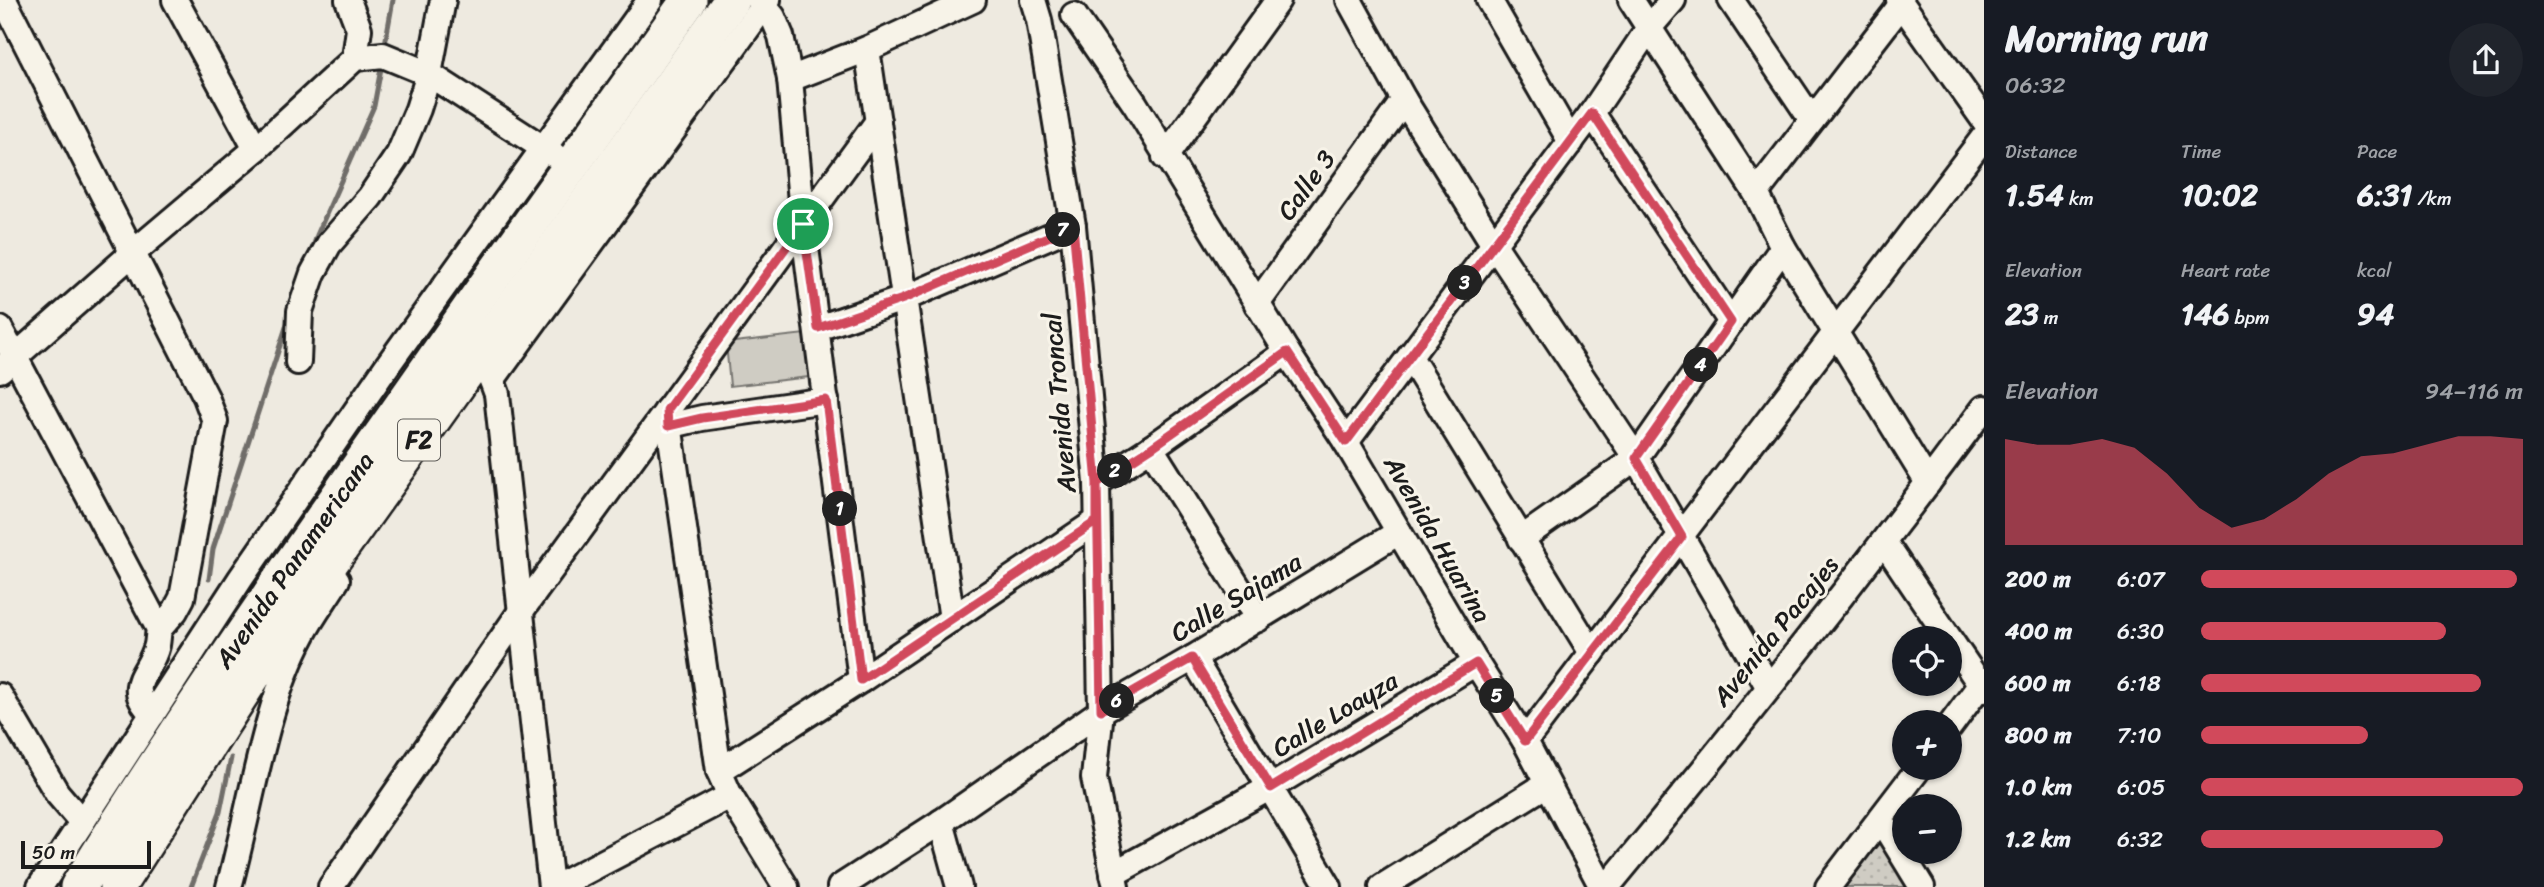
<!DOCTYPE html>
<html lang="en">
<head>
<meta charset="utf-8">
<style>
	:root { --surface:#171b24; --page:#20242c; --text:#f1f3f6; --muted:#9ea1a6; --accent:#d1495b }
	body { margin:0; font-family:Sriracha,sans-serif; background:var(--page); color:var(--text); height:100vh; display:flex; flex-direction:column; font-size:26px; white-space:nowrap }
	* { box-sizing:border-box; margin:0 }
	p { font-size:23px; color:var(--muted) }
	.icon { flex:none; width:38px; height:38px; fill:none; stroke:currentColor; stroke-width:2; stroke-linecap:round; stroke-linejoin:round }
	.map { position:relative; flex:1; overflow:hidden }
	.details { display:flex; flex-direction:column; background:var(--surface); width:560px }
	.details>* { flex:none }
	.tools { position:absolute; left:1892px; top:626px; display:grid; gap:14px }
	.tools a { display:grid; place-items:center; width:70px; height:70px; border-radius:50%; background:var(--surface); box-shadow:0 2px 5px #0004; font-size:35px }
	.scale { position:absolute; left:21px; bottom:18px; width:130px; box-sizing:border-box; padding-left:7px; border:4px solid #1c1c1c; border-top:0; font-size:19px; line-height:24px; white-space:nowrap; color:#1c1c1c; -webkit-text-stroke:5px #f7f3e8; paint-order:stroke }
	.pin { position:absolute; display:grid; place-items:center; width:60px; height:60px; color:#fff; margin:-30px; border:4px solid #fff; border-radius:50%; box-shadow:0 2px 7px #0007 }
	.km { position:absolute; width:35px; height:35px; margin:-18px; border-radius:50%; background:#222; color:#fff; font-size:19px; line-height:35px; text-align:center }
	.round { display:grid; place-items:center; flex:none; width:74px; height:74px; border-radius:37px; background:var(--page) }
	.summary { display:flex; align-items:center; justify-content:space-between; height:119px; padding:0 21px }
	h1 { font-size:38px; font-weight:800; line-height:52px }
	.metrics { display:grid; grid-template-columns:repeat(3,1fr); gap:10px; height:119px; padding:7px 21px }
	.metrics div { display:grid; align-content:center }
	.metrics b { font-size:30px; font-weight:800 }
	.metrics small { font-size:19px; font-weight:400 }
	.metrics p { font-size:19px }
	.chart { height:196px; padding:14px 21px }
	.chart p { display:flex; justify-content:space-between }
	.chart svg { width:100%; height:126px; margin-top:7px; fill:var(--accent); opacity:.7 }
	ul { padding:0 21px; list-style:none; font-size:23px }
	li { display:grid; grid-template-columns:112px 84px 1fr; align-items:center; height:52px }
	li i { height:18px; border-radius:9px; background:var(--accent) }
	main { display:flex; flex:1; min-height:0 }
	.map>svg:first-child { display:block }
</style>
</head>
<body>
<main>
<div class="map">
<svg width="1984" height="887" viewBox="0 0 1984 887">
	<defs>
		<pattern id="park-dots" width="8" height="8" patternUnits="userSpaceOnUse" patternTransform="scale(1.75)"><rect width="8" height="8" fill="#cfccc3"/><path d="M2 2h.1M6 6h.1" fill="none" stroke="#b1afa7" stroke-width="1.8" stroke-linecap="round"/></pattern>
	</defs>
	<rect width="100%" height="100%" fill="#eeeae0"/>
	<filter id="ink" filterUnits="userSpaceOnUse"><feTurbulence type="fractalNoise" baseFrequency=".0143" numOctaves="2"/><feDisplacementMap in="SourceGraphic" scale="14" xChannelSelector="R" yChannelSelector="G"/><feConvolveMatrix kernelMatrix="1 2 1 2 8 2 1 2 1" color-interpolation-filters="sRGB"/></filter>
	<g filter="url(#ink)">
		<path fill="url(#park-dots)" stroke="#767470" stroke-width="2" d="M 1879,837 L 1910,887 L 1838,887 Z"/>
		<path fill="#cfccc3" stroke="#767470" stroke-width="2" d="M 805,334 L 809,377 L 730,386 L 726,343 Z"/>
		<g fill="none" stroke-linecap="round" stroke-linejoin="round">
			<g stroke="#6f6d69" stroke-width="5">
				<path d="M 384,50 L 393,0"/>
				<path d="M 310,256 L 317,235 L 374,106 L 382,63"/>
				<path d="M 209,579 L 213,549 L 289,318"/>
				<path d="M 191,887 L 220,812 L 231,758"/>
			</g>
			<g stroke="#1c1c1c" stroke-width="30">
				<g id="minor">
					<path d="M 4,0 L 206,397 L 215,421 L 182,598 L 175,611 L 159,629"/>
					<path d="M 175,0 L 256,149"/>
					<path d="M 348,0 L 359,29 L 355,58"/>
					<path d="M 759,0 L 773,17 L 781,36 L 790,79 L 803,224 L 861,680"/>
					<path d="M 1033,0 L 1039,20 L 1073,226 L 1097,483 L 1101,711 L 1094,778 L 1116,887"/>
					<path d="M 1349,0 L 1404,100 L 1494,245 L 1636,458 L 1768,686"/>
					<path d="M 1489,0 L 1571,142"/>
					<path d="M 1631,0 L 1756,193 L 1783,247 L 1928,483"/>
					<path d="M 1731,0 L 1812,120"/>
					<path d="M 1899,0 L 1984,120"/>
					<path d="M 1074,15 L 1135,104 L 1287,352 L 1346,442 L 1476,663 L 1525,741 L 1602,887"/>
					<path d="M 867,49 L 952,619"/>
					<path d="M 790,79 L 867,49 L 973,0"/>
					<path d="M 1592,113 L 1731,322"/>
					<path d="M 1165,157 L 1278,0"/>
					<path d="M 1756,193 L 1901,5"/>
					<path d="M 1257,304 L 1404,100"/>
					<path d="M 818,328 L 903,299 L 1073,226"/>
					<path d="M 0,329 L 159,629 C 158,634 158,640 157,645 C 150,675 122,685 153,714"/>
					<path d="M 1410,357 L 1592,653"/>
					<path d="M 298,362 L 300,311 L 313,273 L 329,244 L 370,197 L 399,154 L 418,109 L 429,74 L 443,0"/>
					<path d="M 474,363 L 490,375 L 497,394 L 551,887"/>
					<path d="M 0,370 L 134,252 L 256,149 L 355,58 L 383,55 L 429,74 L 554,155"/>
					<path d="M 492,380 L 768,0"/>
					<path d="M 667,410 L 719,771 L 730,796 L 786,887"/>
					<path d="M 668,426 L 702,418 L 826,400"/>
					<path d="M 1346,442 L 1592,113 L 1649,28 L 1673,0"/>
					<path d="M 1151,448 L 1258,619"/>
					<path d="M 1097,483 L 1151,448 L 1287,352"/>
					<path d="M 1521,539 L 1636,458 L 1783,247"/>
					<path d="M 1884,542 L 1984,690"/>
					<path d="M 1193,658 L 1329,887"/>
					<path d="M 0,696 L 57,793 L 81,821"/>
					<path d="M 1950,726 L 1984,680"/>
					<path d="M 1525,741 L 1984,137"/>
					<path d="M 719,771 L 861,680 L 1097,521"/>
					<path d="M 1881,820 L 1922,887"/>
					<path d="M 941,822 L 959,887"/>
					<path d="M 1113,874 L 1271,787 L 1476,663"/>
					<path d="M 40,887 L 241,578 L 387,366 L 650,0"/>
					<path d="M 229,887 C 251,807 264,706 303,634 C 313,615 326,598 337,580"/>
					<path d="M 331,887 L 521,611 L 878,121"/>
					<path d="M 556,887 L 730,796"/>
					<path d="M 840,887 L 941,822 L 1101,711 L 1193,658 L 1399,532"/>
					<path d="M 1382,887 L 1547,784"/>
					<path d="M 1607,887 C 1737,731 1863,571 1984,408"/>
					<path d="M 1828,887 L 1919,768"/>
				</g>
			</g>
			<g stroke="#1c1c1c" stroke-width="40">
				<g id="highway">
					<path d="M 78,887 C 176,729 282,576 389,424 C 488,282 588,141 689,0"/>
					<path d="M 117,887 L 283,629 L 732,0"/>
				</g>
			</g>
			<use href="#minor" stroke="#f7f3e8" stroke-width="24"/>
			<use href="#highway" stroke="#f7f3e8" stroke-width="35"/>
		</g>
	</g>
	<g fill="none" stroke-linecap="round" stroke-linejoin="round" filter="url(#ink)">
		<g stroke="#fff" stroke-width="14">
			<path id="route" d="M 803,224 L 667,410 L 668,426 L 702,418 L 826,400 L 861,680 L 1097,521 L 1097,483 L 1151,448 L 1287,352 L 1346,442 L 1592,113 L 1731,322 L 1636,458 L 1682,537 L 1525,741 L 1476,663 L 1271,788 L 1192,658 L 1101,710 L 1097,483 L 1073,226 L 903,299 L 818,328 L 803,224"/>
		</g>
		<use href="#route" stroke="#d1495b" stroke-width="9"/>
	</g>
	<g text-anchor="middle" stroke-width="6" stroke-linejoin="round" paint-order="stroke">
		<rect fill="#f7f3e8" stroke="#5e5c59" stroke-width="2" x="398" y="419.5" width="42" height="41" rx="5"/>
		<g font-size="24" font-weight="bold" fill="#1c1c1c">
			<text x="419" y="448">F2</text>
		</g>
		<g font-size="26" fill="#1c1c1c" stroke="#f7f3e8">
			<text transform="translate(1306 185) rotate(-54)" y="9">Calle 3</text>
			<text transform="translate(1059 403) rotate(-95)" y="9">Avenida Troncal</text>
			<text transform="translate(1438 539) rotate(60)" y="9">Avenida Huarina</text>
			<text transform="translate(294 560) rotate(-55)" y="9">Avenida Panamericana</text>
			<text transform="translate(1236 597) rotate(-31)" y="9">Calle Sajama</text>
			<text transform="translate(1775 631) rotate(-51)" y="9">Avenida Pacajes</text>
			<text transform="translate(1335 714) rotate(-31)" y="9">Calle Loayza</text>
		</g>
	</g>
</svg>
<div class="tools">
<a><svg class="icon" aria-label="locate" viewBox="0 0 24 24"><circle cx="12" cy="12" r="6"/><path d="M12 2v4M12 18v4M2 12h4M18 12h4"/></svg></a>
<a>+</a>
<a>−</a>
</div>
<div class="scale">50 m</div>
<div class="pin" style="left:803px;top:224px;background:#1e9e55"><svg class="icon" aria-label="arrive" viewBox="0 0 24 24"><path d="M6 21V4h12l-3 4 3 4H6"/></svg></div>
<b class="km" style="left:840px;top:509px">1</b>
<b class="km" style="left:1115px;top:471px">2</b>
<b class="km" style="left:1465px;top:283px">3</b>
<b class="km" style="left:1701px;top:365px">4</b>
<b class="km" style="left:1497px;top:696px">5</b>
<b class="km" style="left:1117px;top:701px">6</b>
<b class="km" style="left:1063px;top:230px">7</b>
</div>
<section class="details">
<div class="summary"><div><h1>Morning run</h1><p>06:32</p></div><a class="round"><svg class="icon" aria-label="share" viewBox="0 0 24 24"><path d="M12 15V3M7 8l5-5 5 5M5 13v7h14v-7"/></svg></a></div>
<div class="metrics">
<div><p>Distance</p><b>1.54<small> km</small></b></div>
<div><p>Time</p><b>10:02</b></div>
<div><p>Pace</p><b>6:31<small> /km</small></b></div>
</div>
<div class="metrics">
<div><p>Elevation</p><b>23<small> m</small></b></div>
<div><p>Heart rate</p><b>146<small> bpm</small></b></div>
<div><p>kcal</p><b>94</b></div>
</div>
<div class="chart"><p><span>Elevation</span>94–116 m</p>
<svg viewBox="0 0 160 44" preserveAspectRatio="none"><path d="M0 44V7L10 9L20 9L30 7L40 10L50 19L60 31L70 38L80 35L90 28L100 19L110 13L120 12L130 9L140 6L150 6L160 7V44z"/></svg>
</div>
<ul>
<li><b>200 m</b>6:07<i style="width:98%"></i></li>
<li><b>400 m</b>6:30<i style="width:76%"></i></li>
<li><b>600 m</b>6:18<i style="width:87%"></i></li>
<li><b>800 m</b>7:10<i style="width:52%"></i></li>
<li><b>1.0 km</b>6:05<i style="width:100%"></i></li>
<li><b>1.2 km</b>6:32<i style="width:75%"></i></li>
</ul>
</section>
</main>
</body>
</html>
